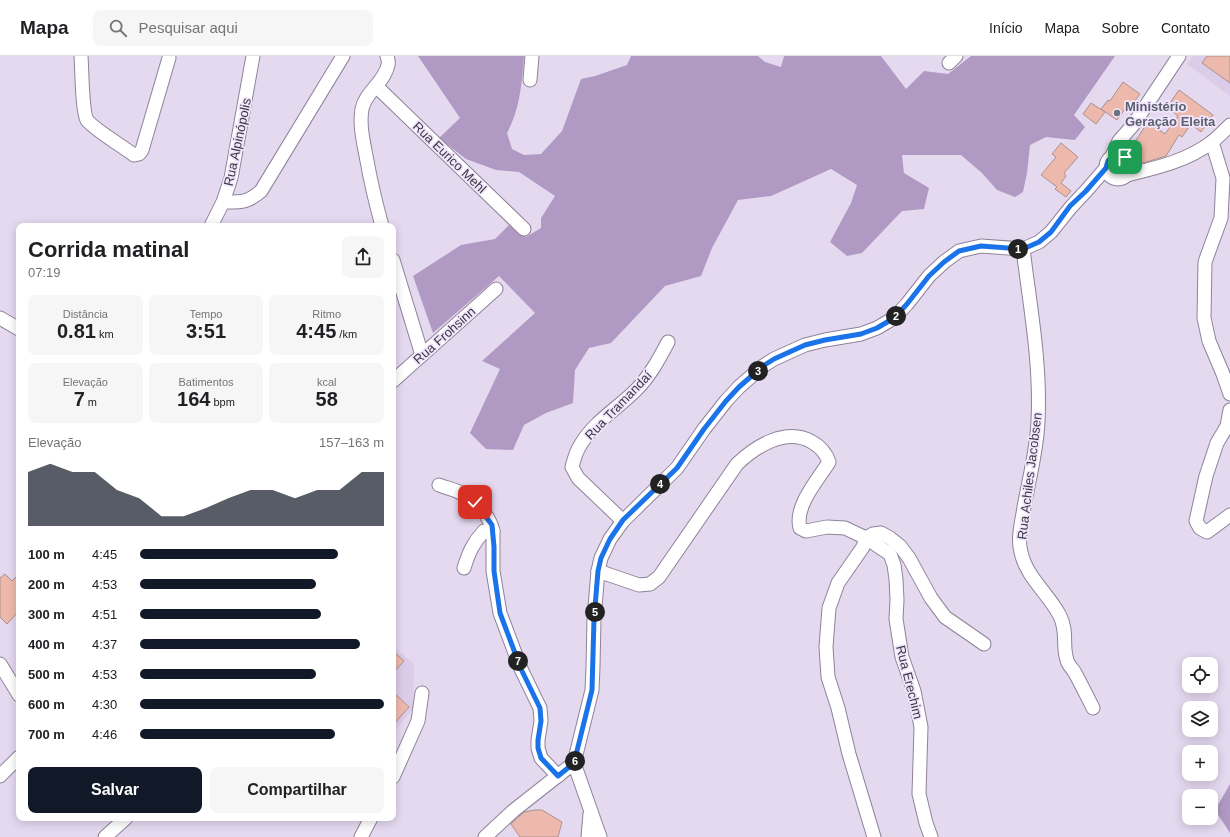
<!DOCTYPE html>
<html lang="pt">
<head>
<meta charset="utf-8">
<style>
	:root { --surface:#fff; --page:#f6f6f6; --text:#202124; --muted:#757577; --line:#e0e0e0; --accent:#111827 }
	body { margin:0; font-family:Arial,sans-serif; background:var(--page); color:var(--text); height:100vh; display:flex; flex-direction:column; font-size:15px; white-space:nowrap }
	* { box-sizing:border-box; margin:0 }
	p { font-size:13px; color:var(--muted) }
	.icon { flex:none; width:22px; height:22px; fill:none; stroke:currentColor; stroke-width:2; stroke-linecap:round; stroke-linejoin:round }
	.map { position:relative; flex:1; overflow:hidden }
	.details { position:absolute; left:16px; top:167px; width:380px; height:598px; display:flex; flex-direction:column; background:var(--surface); border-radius:8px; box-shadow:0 2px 10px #0003 }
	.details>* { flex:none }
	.tools { position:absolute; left:1182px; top:601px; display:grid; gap:8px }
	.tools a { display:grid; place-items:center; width:36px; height:36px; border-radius:8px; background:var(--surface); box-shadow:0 2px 10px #0003; font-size:20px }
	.pin { position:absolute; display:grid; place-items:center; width:34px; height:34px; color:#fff; margin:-17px; border-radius:8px; box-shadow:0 2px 6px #0006 }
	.km { position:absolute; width:20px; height:20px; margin:-10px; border-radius:50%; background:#222; color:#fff; font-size:11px; line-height:20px; text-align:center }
	.round { display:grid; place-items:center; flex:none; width:42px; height:42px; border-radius:8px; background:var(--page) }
	.summary { display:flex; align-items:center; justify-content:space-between; height:68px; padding:0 12px }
	h1 { font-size:22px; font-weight:700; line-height:30px }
	.stats { display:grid; grid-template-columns:repeat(3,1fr); gap:6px; height:68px; padding:4px 12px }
	.stats div { display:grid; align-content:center; border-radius:8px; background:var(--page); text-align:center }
	.stats b { font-size:20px; font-weight:700 }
	.stats small { font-size:11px; font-weight:400 }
	.stats p { font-size:11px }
	.chart { height:112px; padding:8px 12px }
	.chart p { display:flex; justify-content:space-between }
	.chart svg { width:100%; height:72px; margin-top:4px; fill:var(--accent); opacity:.7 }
	.cta { display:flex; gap:8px; margin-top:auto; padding:8px 12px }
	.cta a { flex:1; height:46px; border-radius:8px; background:var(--accent); color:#fff; font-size:16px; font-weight:700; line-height:46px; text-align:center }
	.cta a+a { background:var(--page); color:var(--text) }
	ul { padding:0 12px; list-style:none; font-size:13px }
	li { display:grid; grid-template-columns:64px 48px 1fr; align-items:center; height:30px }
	li i { height:10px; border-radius:5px; background:var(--accent) }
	header { display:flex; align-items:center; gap:24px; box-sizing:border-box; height:56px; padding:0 20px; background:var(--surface); border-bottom:1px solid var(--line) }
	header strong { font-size:19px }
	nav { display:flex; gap:22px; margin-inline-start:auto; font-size:14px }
	.search { width:280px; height:36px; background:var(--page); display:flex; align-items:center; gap:10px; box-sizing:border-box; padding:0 14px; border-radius:8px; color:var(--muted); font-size:15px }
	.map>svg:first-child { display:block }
</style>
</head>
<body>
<header>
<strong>Mapa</strong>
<div class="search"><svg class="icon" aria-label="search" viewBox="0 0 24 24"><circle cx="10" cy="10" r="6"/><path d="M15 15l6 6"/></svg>Pesquisar aqui</div>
<nav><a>Início</a><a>Mapa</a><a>Sobre</a><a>Contato</a></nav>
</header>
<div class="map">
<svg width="1230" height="781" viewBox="0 0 1230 781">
	<rect width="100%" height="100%" fill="#e5d9f0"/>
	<g fill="#dbcce9">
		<path d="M 1193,0 L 1230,0 L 1230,40 L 1187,8 Z"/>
		<path d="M 393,590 L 414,608 L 413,653 L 393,677 Z"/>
	</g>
	<g fill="#b09ac3">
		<path d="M 418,0 L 524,0 C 522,27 520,53 507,77 L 512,93 L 524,99 L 541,98 L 562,75 L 581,23 L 595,20 L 627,9 L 631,0 L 758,0 L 765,6 L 781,11 L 784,0 L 881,0 L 906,33 L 924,15 L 948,18 L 971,0 L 1115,0 L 1074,59 L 1085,71 L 1075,84 L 1046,81 L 1030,89 L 1027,117 L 1023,136 L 1015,141 L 997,134 L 982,117 L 961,99 L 902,99 L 904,117 L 929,132 L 924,153 L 902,155 L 862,197 L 847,200 L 830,186 L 851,147 L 857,129 L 831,113 L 771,140 L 738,144 L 712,192 L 701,220 L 665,230 L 611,287 L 589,292 L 575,314 L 573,347 L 546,357 L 524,369 L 513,394 L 486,393 L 470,377 L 500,313 L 482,305 L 535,257 L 499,220 L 433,277 L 413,220 L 461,189 L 495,183 L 509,169 L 526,181 L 541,172 L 541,162 L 555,140 L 519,116 L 496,114 L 466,103 L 439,82 L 460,62 Z"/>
		<path d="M 1230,728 L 1230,777 L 1215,754 Z"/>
	</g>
	<g fill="#eeb9ad" stroke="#ac918b">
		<path d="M 1207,0 L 1230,0 L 1230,27 L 1202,7 Z"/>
		<path d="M 1123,26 L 1140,38 L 1127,55 L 1125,53 L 1117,64 L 1101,53 L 1108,44 L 1110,45 Z"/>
		<path d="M 1179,34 L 1213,59 L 1201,76 L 1191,68 L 1182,81 L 1179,79 L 1166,100 L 1143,107 L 1136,102 L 1140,95 L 1132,90 L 1148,66 L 1165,78 L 1178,60 L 1167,51 Z"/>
		<path d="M 1091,47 L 1105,56 L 1096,68 L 1083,58 Z"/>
		<path d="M 1061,87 L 1078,101 L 1064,117 L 1066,120 L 1061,127 L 1071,135 L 1066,141 L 1055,133 L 1057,131 L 1041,119 L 1056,101 L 1052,98 Z"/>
		<path d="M 5,518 L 12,525 L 19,518 L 19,555 L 7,568 L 0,561 L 0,522 Z"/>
		<path d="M 393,595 L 404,605 L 393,617 Z"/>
		<path d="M 393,636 L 409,651 L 393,669 Z"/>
		<path d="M 535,754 L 542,754 L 562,766 L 558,781 L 520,781 L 511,768 L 524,756 Z"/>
	</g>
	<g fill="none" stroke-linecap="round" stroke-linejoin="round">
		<g stroke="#8e8398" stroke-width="15">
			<g id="minor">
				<path d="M 81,0 C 82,13 82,55 87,64 C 92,72 125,92 134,99 L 139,98 L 142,94 L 169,2"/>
				<path d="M 949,7 L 956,0"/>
				<path d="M 530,24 L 532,0"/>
				<path d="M 376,30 L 524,173"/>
				<path d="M 1212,86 L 1223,122 L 1221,162 L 1205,206 L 1204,262 L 1209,285 L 1223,318 L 1230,338"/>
				<circle cx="1118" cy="111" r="12"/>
				<path d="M 1112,100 L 1119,85 L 1133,69 L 1179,0"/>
				<path d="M 1127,119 C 1156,112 1187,105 1212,86 C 1218,81 1224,75 1230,69"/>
				<path d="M 223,146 C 241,146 247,147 261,135 L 343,0"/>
				<path d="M 211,170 L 223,146 L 231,122 L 253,0"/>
				<path d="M 382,170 C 376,148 371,127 367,105 C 364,88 359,70 362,53 C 365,36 385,26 388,9 C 389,6 388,3 387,0"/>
				<path d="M 1023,193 C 1030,250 1041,308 1038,365 C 1037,394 1029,423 1024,451 C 1022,466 1017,481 1021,496 C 1026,521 1049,538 1060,560 C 1068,576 1062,590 1067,604 C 1068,609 1073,613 1075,617 C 1081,628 1087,640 1093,652"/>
				<path d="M 393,204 L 422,299"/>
				<path d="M 0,262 L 19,273"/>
				<path d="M 393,325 L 496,233"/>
				<path d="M 1230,354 L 1227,370 L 1217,387 L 1206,420 L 1196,465 L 1200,472 L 1207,476 L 1230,459"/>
				<path d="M 439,429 C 447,432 456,434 463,438 C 476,444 490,461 493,475"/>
				<path d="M 623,465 L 578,422 L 572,411 C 574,403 576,395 581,388 C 594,366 618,352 636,334 C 650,320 659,303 668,286"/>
				<path d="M 866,482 L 863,491 L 838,527 L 829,552 L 826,591 L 828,621 L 838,652 L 849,698 L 874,781"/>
				<path d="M 866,482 L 873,478 L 881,477 L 890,482 L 900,490 L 909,502 L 931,542 L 945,561 L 984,588"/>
				<path d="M 464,512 C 469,496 473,487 484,475 L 493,475 L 493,515 L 500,557 L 521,613 L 540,652 L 541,665 L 538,684 L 538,692 L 541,702 L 558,720"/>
				<path d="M 598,515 L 639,529 L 650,528 L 659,521 L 737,408 C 756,390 786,371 812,386 C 821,391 826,397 829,406 C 818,424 794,450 800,472 L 806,475 L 827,471 L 845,472 L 866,482 L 890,498 L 894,509 L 896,523 L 897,544 L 896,563 L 902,601 L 914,635 L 921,671 L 919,738 L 926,767 L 931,781"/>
				<path d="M 0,608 L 19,639"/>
				<path d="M 0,720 L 19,701"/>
				<path d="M 393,721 L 418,665 L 422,637"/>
				<path d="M 105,781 L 126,762"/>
				<path d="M 361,781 L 371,762"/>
				<path d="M 485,781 L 513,755 L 574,707"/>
				<path d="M 588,781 L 590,758"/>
				<path d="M 600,781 L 574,707 L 592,634 L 593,611 L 594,563 L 598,515 L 601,502 L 610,483 L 623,465 L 677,412 L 704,373 L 726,345 L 739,331 L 763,310 L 774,303 L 805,289 L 825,284 L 861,278 L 877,272 L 894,262 L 907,248 L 929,220 L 944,206 L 959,195 L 981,190 L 1023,193 L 1039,186 L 1051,176 L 1071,151 L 1086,135 L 1106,112"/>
			</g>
		</g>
		<use href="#minor" stroke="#fff" stroke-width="13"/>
	</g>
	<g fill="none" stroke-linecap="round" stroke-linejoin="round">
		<g stroke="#fff" stroke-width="8">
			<path id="route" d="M 475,446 L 492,469 L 494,491 L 494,515 L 500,557 L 521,613 L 540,652 L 541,665 L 538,684 L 538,692 L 541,702 L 558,720 L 574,707 L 592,634 L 594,563 L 598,515 L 601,502 L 610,483 L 623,464 L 677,412 L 704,373 L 726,345 L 739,331 L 763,310 L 774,303 L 805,289 L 825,284 L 861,278 L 877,272 L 894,262 L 907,248 L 929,220 L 944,206 L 959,195 L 981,190 L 1023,193 L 1039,186 L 1051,176 L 1070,150 L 1086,135 L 1106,112 L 1108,105 L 1112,100 L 1119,99 L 1125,101"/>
		</g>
		<use href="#route" stroke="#1a73e8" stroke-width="5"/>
	</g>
	<circle fill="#6b7280" stroke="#f2e6fe" stroke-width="1.5" cx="1117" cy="57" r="4"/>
	<g text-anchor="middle" stroke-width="3.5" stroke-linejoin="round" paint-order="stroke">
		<g font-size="13" font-weight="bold" fill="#5b616d" stroke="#f2e6fe" text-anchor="start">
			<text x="1125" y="55">Ministério<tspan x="1125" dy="15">Geração Eleita</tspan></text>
		</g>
		<g font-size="13" fill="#3c3740" stroke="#f2e6fe">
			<text transform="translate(237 86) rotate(-78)" y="5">Rua Alpinópolis</text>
			<text transform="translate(450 101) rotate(44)" y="5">Rua Eurico Mehl</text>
			<text transform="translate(444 279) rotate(-42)" y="5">Rua Frohsinn</text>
			<text transform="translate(618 349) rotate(-46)" y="5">Rua Tramandaí</text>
			<text transform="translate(1029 420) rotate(-83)" y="5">Rua Achiles Jacobsen</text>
			<text transform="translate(910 626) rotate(76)" y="5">Rua Erechim</text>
		</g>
	</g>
</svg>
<div class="tools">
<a><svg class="icon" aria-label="locate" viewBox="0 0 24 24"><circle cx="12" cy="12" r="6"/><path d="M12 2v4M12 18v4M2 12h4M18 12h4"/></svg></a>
<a><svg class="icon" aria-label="layers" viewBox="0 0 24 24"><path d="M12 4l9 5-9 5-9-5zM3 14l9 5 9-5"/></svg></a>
<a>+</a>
<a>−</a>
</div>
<div class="pin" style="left:1125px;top:101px;background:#1e9e55"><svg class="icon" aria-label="arrive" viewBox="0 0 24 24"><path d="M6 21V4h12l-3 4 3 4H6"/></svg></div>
<div class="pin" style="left:475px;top:446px;background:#d93025"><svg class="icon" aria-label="check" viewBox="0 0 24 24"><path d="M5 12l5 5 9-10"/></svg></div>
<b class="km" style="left:1018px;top:193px">1</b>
<b class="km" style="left:896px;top:260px">2</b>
<b class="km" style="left:758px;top:315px">3</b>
<b class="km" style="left:660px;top:428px">4</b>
<b class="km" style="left:595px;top:556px">5</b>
<b class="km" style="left:575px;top:705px">6</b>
<b class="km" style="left:518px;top:605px">7</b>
<section class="details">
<div class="summary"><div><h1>Corrida matinal</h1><p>07:19</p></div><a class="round"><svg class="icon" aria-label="share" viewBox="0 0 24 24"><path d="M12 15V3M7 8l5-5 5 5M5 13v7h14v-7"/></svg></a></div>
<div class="stats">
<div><p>Distância</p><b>0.81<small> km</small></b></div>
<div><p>Tempo</p><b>3:51</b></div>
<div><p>Ritmo</p><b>4:45<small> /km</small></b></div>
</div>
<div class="stats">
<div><p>Elevação</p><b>7<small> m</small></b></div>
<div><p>Batimentos</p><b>164<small> bpm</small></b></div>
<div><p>kcal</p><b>58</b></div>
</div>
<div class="chart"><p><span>Elevação</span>157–163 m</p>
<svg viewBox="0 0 160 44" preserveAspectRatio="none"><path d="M0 44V11L10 6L20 11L30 11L40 22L50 27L60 38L70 38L80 33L90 27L100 22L110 22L120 27L130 22L140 22L150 11L160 11V44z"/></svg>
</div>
<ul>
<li><b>100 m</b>4:45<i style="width:81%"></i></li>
<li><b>200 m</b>4:53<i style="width:72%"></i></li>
<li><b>300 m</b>4:51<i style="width:74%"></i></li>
<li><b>400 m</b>4:37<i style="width:90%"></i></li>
<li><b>500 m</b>4:53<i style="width:72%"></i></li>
<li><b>600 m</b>4:30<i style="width:100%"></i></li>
<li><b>700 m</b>4:46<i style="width:80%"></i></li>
</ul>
<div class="cta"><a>Salvar</a><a>Compartilhar</a></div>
</section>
</div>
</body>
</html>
